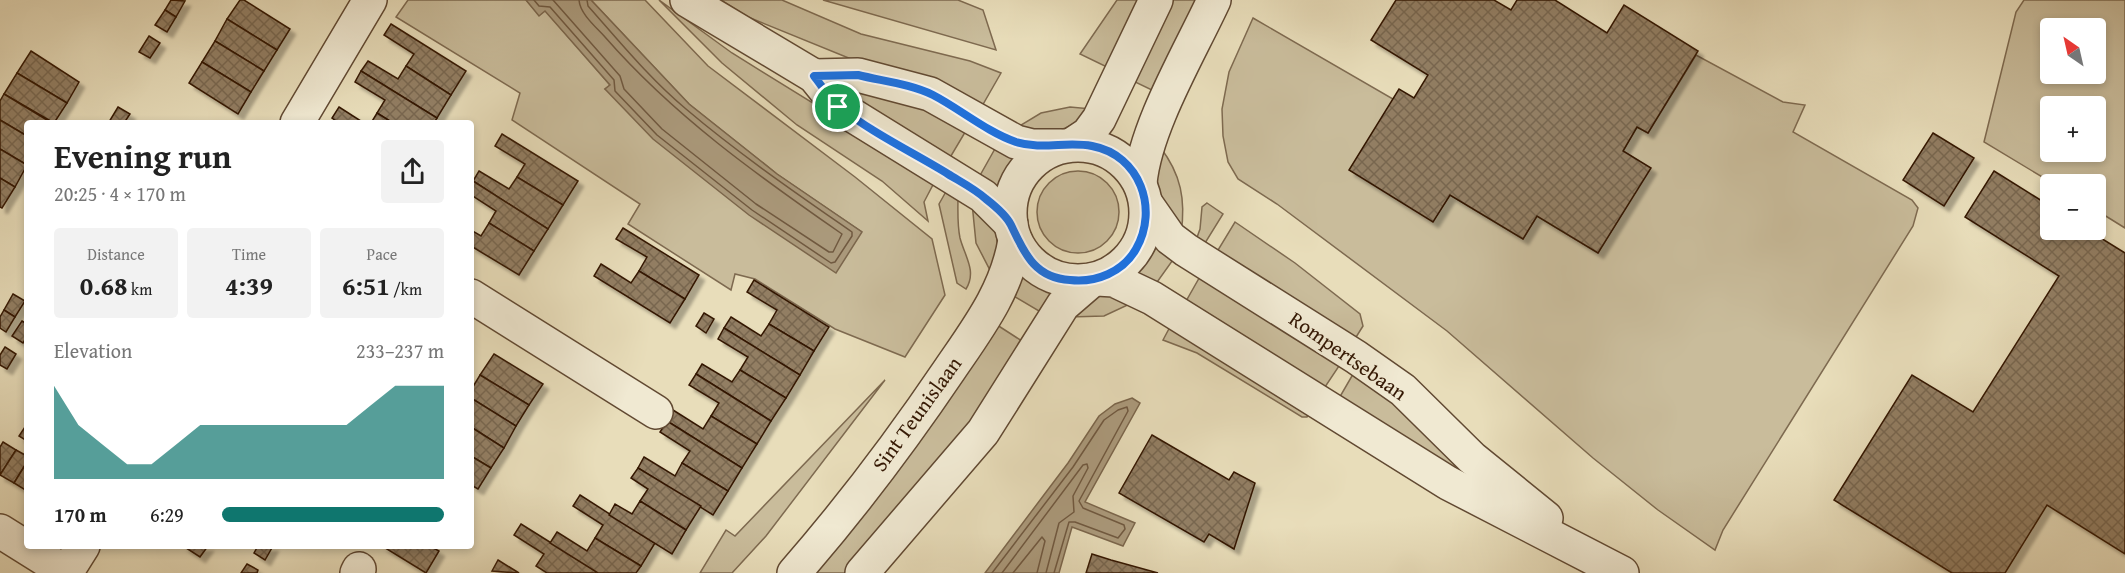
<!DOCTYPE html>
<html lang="en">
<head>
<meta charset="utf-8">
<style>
	:root { --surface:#fff; --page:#f2f2f2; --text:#222; --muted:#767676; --accent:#0f766e }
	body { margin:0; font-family:"Gentium Book Plus",serif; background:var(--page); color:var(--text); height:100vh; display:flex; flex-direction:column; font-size:22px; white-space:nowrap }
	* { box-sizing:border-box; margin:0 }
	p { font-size:20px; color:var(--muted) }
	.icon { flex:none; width:33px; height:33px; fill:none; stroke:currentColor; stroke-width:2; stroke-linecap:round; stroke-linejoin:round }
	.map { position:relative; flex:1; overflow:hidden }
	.drawer { position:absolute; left:24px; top:120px; width:450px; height:429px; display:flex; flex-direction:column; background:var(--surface); border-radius:6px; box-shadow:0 3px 9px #0003 }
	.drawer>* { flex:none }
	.needle { width:39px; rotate:326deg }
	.tools { position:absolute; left:2040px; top:18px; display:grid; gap:12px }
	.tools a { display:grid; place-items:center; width:66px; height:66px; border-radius:6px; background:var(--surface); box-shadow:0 3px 9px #0003; font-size:30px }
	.pin { position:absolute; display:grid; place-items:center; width:51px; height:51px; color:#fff; margin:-26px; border:3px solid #fff; border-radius:50%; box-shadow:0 2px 6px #0007 }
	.round { display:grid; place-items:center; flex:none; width:63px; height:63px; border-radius:6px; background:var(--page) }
	.head { display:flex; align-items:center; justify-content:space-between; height:102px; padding:0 30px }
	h1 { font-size:33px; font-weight:800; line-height:45px }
	.figures { display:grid; grid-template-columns:repeat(3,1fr); gap:9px; height:102px; padding:6px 30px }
	.figures div { display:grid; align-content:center; border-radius:6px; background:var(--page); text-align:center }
	.figures b { font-size:26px; font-weight:800 }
	.figures small { font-size:16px; font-weight:400 }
	.figures p { font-size:16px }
	.chart { height:168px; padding:12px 30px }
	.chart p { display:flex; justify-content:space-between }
	.chart svg { width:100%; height:108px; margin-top:6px; fill:var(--accent); opacity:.7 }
	ul { padding:0 30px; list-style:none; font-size:20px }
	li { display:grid; grid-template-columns:96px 72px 1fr; align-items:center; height:45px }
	li i { height:15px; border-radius:8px; background:var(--accent) }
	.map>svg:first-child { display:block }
</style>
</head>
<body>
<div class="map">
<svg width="2125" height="573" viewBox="0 0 2125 573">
	<defs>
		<pattern id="building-cross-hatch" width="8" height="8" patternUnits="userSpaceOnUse" patternTransform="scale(1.5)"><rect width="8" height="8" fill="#927e63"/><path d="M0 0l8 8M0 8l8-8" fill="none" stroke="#78664f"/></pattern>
		<filter id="shadow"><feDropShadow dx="5.5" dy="5.5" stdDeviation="1.5" flood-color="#0004"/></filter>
	</defs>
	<rect width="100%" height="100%" fill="#e8ddba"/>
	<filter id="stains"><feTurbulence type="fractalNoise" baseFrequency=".00333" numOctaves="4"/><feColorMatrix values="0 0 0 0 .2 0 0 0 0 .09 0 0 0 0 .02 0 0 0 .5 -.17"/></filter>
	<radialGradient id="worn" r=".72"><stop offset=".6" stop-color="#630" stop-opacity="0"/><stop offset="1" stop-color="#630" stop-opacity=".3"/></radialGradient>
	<g fill="#c9bc9b" stroke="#7e6a50" stroke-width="1.5" fill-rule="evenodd">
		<path d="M 408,0 L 526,0 L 539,15 L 545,10 L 610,85 L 605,89 L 862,232 L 777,174 L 689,104 L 591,0 L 645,0 L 708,66 L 855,177 L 932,239 L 945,295 L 905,357 L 835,329 L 755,279 L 735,274 L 731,290 L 628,224 L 640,204 L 512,120 L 520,93 L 396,17 Z"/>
		<path d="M 659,0 L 732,53 L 936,179 L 924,202 L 928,221 L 882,181 L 797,125 L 722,63 Z"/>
		<path d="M 721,0 L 782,0 L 861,34 L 970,61 L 1001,73 L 982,106 L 856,61 L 748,17 Z"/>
		<path d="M 823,0 L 958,0 L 983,10 L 996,50 Z"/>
		<path d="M 1117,0 L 1145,0 L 1111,69 L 1080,54 Z"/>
		<path d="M 1169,0 L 1200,0 L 1156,92 L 1133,81 Z"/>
		<path d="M 2024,0 L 2125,0 L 2125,228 L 2096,210 L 2096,184 L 2054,184 L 1984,142 L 2016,12 ZM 2050,28 L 2096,28 L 2096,74 L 2050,74 ZM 2050,106 L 2096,106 L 2096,152 L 2050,152 Z"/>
		<path d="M 1253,18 L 1393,99 L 1433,221 L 1450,195 L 1523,239 L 1537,216 L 1598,253 L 1650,168 L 1623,151 L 1637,127 L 1648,133 L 1696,55 L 1783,102 L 1805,105 L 1793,132 L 1912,200 L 1918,208 L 1913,226 L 1723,530 L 1715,550 L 1658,510 L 1593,458 L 1447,331 L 1277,204 L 1238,179 L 1228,162 L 1223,136 L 1222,109 L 1229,72 Z"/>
		<path d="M 848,88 L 920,105 L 967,129 L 948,161 L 848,100 L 845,91 Z"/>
		<path d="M 1070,107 L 1092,109 C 1061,137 1056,131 1016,128 L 1041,113 Z"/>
		<path d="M 996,147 L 1015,158 L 1002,177 L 997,191 L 978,179 Z"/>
		<path d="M 1160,147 C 1181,174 1186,200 1181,234 C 1157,200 1153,188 1160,147 Z"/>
		<circle cx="1078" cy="212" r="41"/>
		<path d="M 948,188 L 958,195 C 958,209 957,224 960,238 C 965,257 977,271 966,289 L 957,283 L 939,204 Z"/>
		<path d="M 972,203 C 1003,234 999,234 993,276 L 976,243 Z"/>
		<path d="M 1207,203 L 1223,214 L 1202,248 L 1195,243 L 1200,229 L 1202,207 Z"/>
		<path d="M 1235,222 L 1295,263 L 1360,314 L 1363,326 L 1353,342 L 1215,255 Z"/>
		<path d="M 1155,244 L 1175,257 L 1155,285 L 1135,273 L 1144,265 Z"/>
		<path d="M 1202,273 L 1343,360 L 1323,390 L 1185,303 Z"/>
		<path d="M 1023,276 L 1056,295 L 1044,314 L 1012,295 Z"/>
		<path d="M 1101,294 L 1134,302 L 1104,316 L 1070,317 L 1079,305 Z"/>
		<path d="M 994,323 L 1025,343 L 974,425 L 849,573 L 806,573 Z"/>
		<path d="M 1171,325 L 1311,411 L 1307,417 L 1302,417 L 1197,353 L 1163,340 Z"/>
		<path d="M 1356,369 L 1462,466 L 1462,472 L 1338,400 Z"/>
		<path d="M 885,380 L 766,536 L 732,573 L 700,573 L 726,530 L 735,536 Z"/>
	</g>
	<g fill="#ab9a7c" stroke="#7b664c" stroke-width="1.5">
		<path d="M 526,0 L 591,0 L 689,104 L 777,174 L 862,232 L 836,273 L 749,215 L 653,139 L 605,89 L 610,85 L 545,11 L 539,16 Z"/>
		<path d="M 1132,398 L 1140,403 L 1085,502 L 1135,523 L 1123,546 L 1072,527 L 1059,573 L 985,573 L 1068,463 L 1099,416 L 1115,404 Z"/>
	</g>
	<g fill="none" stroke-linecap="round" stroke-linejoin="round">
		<g stroke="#705940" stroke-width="1.5">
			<path d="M 534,0 L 539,6 L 550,7 L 614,80 L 615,91 L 657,135 L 752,210 L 831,263 L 835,262 L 852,236 L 852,232 C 796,193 739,154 686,109 C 650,79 619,41 588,6 L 587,0"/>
			<path d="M 553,0 L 620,76 L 624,89 L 662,129 L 756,204 L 829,252 L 833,252 L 842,234 C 757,175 674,116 605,37 C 596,27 580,14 579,0"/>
			<path d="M 992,573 L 1073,467 L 1104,420 L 1118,410 L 1127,407 L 1128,411 L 1079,501 L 1083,508 L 1124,525 L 1125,529 L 1118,538 L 1075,522 L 1069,522 L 1054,573"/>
			<path d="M 1002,573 L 1083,465 L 1087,464 L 1088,468 L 1073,496 L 1074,512 L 1059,523 L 1046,573"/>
			<path d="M 1013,573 L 1042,537 L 1045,541 L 1037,573"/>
		</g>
	</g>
	<g fill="url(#building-cross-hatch)" stroke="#341804" stroke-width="1.5" filter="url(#shadow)">
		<path d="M 171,0 L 185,1 L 176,17 L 165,10 Z"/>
		<path d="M 240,0 L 244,0 L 290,29 L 277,50 L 227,19 Z"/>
		<path d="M 1396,0 L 1494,0 L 1511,10 L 1517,0 L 1555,0 L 1607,33 L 1624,5 L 1698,51 L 1648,133 L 1637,127 L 1623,151 L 1651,168 L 1598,253 L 1537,216 L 1523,239 L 1450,195 L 1433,222 L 1349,170 L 1399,89 L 1414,98 L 1428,75 L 1371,40 Z"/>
		<path d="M 165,10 L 176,17 L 167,32 L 155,25 Z"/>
		<path d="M 227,19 L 277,50 L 264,71 L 215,41 Z"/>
		<path d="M 391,24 L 466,71 L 451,95 L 406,66 L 414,54 L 384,35 Z"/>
		<path d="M 149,36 L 160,43 L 150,58 L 139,52 Z"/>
		<path d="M 215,41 L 264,71 L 251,92 L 202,62 Z"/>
		<path d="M 31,51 L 79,82 L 67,103 L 17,73 Z"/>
		<path d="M 368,61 L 398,79 L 406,66 L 451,95 L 437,118 L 361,71 Z"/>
		<path d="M 202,62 L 251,92 L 238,114 L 189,83 Z"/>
		<path d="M 361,71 L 437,118 L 434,123 L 393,123 L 377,113 L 385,100 L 355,82 Z"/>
		<path d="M 17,73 L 67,103 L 54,123 L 4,94 Z"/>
		<path d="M 4,94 L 52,123 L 27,123 L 27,136 L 0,120 L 0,101 Z"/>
		<path d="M 118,107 L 130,114 L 124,123 L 110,123 L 109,122 Z"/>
		<path d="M 339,107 L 364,123 L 339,123 L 332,118 Z"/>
		<path d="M 377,113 L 393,123 L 371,123 Z"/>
		<path d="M 0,120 L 27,136 L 27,165 L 0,149 Z"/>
		<path d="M 1933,133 L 1974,158 L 1944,206 L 1903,180 Z"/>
		<path d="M 502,134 L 578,181 L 563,205 L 517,177 L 525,164 L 495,146 Z"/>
		<path d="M 0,149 L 27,165 L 15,187 L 0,178 Z"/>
		<path d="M 479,171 L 509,189 L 517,177 L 563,205 L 548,229 L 473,181 Z"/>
		<path d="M 1994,171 L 2050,206 L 2050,230 L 2088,230 L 2125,253 L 2125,554 L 2047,505 L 2005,573 L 1952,573 L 1834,500 L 1912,375 L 1973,412 L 2059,276 L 1965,217 Z"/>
		<path d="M 0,178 L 15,187 L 2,208 L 0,207 Z"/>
		<path d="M 473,181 L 548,229 L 534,251 L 489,223 L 496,211 L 471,195 Z"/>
		<path d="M 489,223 L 534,251 L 519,275 L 471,246 L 471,230 L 481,236 Z"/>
		<path d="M 623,228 L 699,275 L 685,299 L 639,271 L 647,257 L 616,239 Z"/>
		<path d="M 601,264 L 631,283 L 639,271 L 685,299 L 670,323 L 594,276 Z"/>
		<path d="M 754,280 L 829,327 L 814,351 L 769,324 L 777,310 L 747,292 Z"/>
		<path d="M 13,294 L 25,301 L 15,317 L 4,310 Z"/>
		<path d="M 4,310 L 15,317 L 6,332 L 0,328 L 0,317 Z"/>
		<path d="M 704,313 L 714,319 L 706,333 L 696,326 Z"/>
		<path d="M 731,317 L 761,336 L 769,324 L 814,351 L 800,375 L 724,328 Z"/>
		<path d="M 22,321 L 27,324 L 27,336 L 23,343 L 12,336 Z"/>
		<path d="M 724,328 L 800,375 L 786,398 L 740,370 L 748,357 L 718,339 Z"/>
		<path d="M 5,347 L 16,354 L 7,369 L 0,365 L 0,355 Z"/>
		<path d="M 494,354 L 543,384 L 529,405 L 480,375 Z"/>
		<path d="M 702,364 L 732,382 L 740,370 L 786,398 L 771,421 L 696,374 Z"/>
		<path d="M 696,374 L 771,421 L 757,444 L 711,416 L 719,403 L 689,385 Z"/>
		<path d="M 480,375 L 529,405 L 516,426 L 471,398 L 471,390 Z"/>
		<path d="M 471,398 L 516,426 L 504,448 L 471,427 Z"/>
		<path d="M 673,410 L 703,429 L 711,416 L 757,444 L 742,468 L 667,421 Z"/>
		<path d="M 667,421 L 742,468 L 728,491 L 682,463 L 690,451 L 660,432 Z"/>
		<path d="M 27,424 L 27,441 L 19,436 Z"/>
		<path d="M 471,427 L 504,448 L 491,468 L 471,456 Z"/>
		<path d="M 1152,435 L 1229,480 L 1234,472 L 1255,483 L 1234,549 L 1209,534 L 1204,542 L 1119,493 Z"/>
		<path d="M 3,442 L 16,450 L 0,475 L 0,447 Z"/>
		<path d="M 16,450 L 27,456 L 27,462 L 14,483 L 0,475 Z"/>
		<path d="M 471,456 L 491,468 L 478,489 L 471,485 Z"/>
		<path d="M 644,457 L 675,476 L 682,463 L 728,491 L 713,515 L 638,468 Z"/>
		<path d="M 27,462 L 27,491 L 14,483 Z"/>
		<path d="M 638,468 L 701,506 L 686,530 L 640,501 L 648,489 L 631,478 Z"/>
		<path d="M 580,495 L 655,543 L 641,566 L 595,538 L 603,525 L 573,506 Z"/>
		<path d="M 640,501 L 686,530 L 672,554 L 609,515 L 615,504 L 632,514 Z"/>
		<path d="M 521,524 L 596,571 L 596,573 L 547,573 L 536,566 L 544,554 L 514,535 Z"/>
		<path d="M 557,532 L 587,551 L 595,538 L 641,566 L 636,573 L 598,573 L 550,543 Z"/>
		<path d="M 183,546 L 208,546 L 200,557 Z"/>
		<path d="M 258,546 L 273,546 L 265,560 L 254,553 Z"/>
		<path d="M 382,546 L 430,546 L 439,551 L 426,573 Z"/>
		<path d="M 1092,554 L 1111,560 L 1158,573 L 1086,573 Z"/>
		<path d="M 498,560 L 519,573 L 492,571 Z"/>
		<path d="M 247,564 L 258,570 L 257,573 L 241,573 Z"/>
	</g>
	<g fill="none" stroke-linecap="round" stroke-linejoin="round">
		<g stroke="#614932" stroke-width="36">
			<g id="minor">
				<path d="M 687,0 L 814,76 L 839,107 L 983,196 L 1011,224"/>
				<path d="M 814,76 L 858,75 L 930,94 L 1016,142 L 1032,146 L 1061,146"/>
				<path d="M 297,123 L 370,0"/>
				<path d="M 1073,144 L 1088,134 L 1099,119 L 1156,0"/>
				<circle cx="1078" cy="213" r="68"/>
				<path d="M 1140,183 C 1145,127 1190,52 1214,0"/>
				<path d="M 1147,205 L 1170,238 L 1186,250 L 1356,357 L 1403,390 L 1472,458 L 1546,518"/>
				<path d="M 1097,279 L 1114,280 L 1152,298 L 1448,483 L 1622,573"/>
				<path d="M 471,296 L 656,412"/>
				<path d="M 0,531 L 67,573"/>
				<path d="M 66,573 L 83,546"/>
				<path d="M 357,573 L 359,569"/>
				<path d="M 794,573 C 850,509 902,440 950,369 C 978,328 1007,290 1015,240"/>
				<path d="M 862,573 L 983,432 L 1063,305 L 1092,280"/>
			</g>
		</g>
		<use href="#minor" stroke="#f0e9d2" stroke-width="33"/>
	</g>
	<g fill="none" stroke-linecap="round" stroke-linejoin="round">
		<g stroke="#fff" stroke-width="12">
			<path id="route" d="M 858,75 C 882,81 911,84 933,95 C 960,109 987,132 1016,142 C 1042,150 1067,141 1092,146 C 1140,155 1159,209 1136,249 C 1123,272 1096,283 1070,280 C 1034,278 1024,252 1011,225 C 1006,215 995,206 986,199 C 975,189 961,182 948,174 C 914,153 870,132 840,107 C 830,100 822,86 814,76 Z"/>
		</g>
		<use href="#route" stroke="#1a73e8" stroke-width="8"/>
	</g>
	<g text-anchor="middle" stroke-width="5" stroke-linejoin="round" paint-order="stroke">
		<g font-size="21" fill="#341804" stroke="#f0e9d2">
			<text transform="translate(1348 356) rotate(35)" y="7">Rompertsebaan</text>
			<text transform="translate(917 414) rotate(-54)" y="7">Sint Teunislaan</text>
		</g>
	</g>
	<rect width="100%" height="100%" filter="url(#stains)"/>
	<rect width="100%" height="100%" fill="url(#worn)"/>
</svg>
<div class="tools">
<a><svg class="needle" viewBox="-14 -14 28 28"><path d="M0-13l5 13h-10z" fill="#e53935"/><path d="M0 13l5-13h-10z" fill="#767676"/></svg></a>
<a>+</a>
<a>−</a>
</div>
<div class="pin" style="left:838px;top:107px;background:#1e9e55"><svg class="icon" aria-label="arrive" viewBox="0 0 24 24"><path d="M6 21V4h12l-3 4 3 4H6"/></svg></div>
<section class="drawer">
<div class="head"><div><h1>Evening run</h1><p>20:25 · 4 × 170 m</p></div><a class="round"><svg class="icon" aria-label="share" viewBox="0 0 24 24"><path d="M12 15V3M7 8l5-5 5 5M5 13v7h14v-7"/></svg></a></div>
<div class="figures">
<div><p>Distance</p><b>0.68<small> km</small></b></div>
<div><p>Time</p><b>4:39</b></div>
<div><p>Pace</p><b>6:51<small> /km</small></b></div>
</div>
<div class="chart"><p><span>Elevation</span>233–237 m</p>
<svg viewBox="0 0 160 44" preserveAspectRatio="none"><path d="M0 44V6L10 22L20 30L30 38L40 38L50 30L60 22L70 22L80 22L90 22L100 22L110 22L120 22L130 14L140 6L150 6L160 6V44z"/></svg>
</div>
<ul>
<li><b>170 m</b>6:29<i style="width:100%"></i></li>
</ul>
</section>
</div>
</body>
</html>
